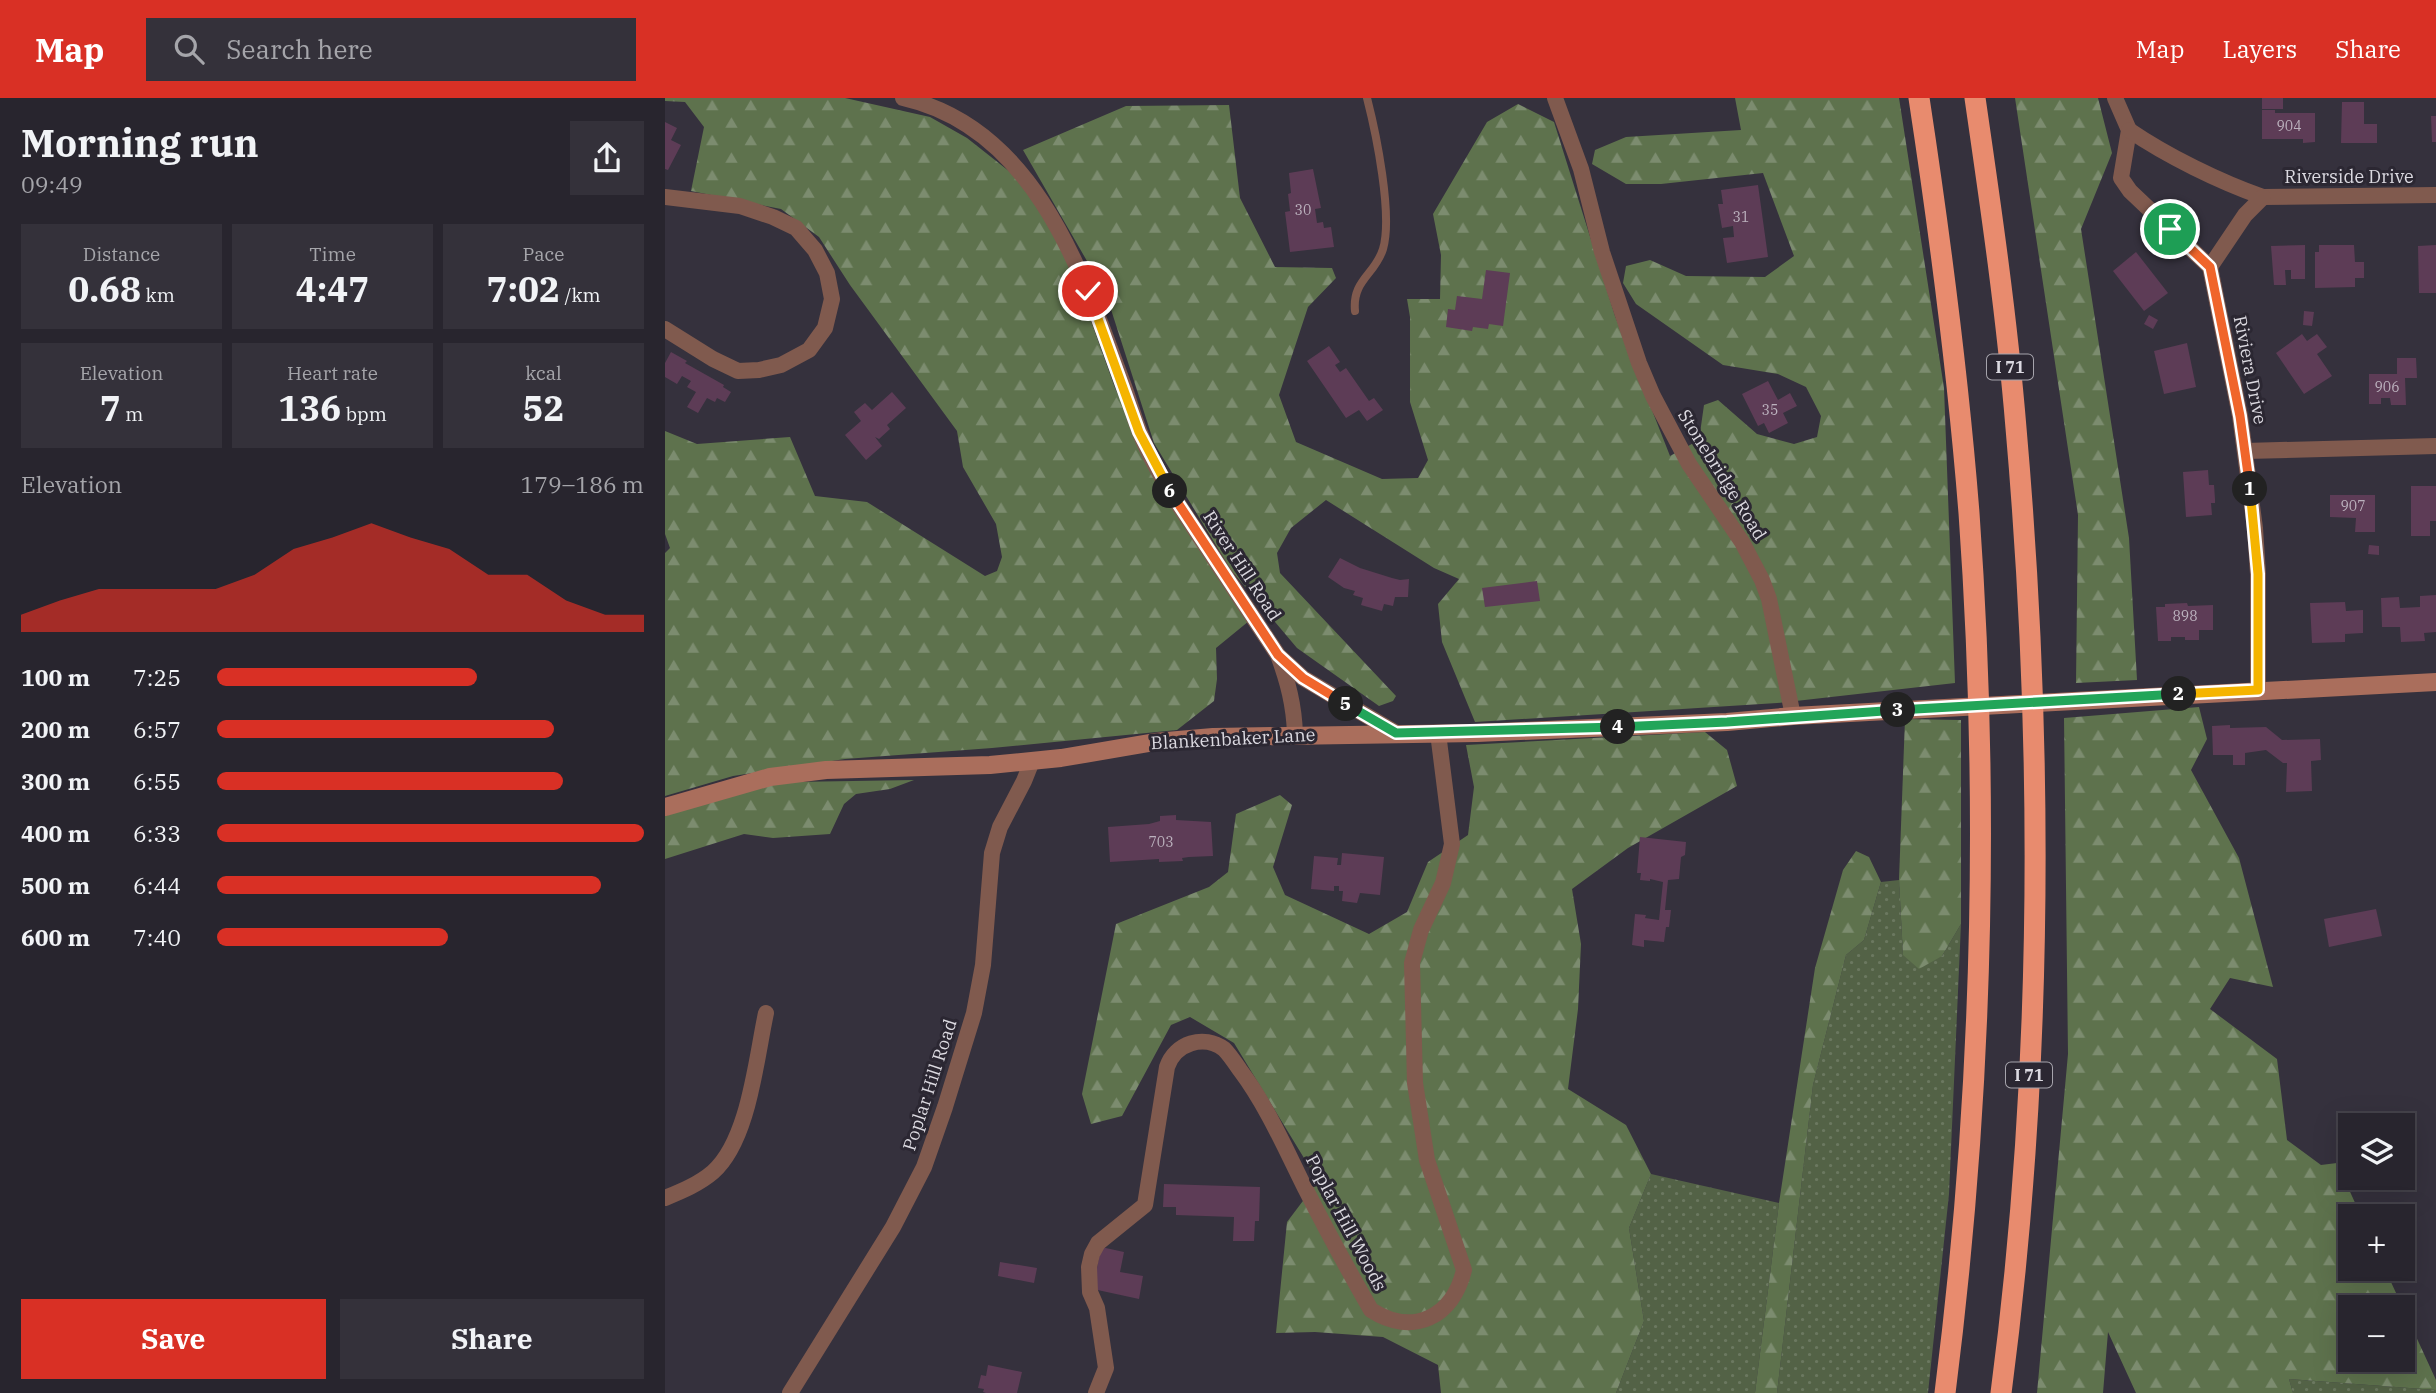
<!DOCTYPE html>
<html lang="en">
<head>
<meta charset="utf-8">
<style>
	:root { --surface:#28252e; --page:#34313a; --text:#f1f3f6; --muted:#a5a5aa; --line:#44424a; --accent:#d93025 }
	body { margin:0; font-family:"IBM Plex Serif",serif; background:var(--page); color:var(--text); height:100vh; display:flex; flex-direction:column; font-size:26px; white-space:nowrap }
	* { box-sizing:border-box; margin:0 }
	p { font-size:23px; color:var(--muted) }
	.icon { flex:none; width:38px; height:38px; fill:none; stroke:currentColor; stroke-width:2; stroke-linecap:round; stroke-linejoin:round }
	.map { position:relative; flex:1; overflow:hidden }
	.side { display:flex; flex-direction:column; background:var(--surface); width:665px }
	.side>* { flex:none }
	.tools { position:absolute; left:1673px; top:1015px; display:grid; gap:14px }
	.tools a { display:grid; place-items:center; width:77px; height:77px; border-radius:0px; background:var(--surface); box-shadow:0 7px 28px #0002,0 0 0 2px var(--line); font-size:35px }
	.pin { position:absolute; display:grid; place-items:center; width:60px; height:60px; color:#fff; margin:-30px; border:4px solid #fff; border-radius:50%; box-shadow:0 2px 7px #0007 }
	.km { position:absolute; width:35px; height:35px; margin:-18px; border-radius:50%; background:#222; color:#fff; font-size:19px; line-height:35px; text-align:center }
	.round { display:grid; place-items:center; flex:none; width:74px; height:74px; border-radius:0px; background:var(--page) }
	.head { display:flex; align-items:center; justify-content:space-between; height:119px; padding:0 21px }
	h1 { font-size:38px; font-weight:700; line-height:52px }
	.stats { display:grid; grid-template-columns:repeat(3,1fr); gap:10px; height:119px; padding:7px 21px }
	.stats div { display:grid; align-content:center; border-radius:0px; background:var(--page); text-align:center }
	.stats b { font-size:35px; font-weight:700 }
	.stats small { font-size:19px; font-weight:400 }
	.stats p { font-size:19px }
	.chart { height:196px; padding:14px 21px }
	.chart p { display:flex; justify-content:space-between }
	.chart svg { width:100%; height:126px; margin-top:7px; fill:var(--accent); opacity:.7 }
	.button { display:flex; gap:14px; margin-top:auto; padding:14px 21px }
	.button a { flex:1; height:80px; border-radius:0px; background:var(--accent); color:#fff; font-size:28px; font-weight:700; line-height:80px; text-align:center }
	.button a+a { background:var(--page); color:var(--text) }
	ul { padding:0 21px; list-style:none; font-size:23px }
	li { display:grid; grid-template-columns:112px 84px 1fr; align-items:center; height:52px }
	li i { height:18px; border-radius:9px; background:var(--accent) }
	header { display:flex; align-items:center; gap:42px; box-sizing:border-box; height:98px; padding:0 35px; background:var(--accent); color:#fff }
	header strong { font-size:33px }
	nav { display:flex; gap:38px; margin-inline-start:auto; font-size:24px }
	.search { width:490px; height:63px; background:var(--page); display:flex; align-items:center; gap:18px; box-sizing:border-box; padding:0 24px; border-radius:0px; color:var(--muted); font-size:26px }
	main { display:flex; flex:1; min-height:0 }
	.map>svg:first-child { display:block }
</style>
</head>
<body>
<header>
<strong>Map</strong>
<div class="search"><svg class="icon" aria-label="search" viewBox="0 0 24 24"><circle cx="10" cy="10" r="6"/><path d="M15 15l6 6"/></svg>Search here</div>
<nav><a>Map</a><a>Layers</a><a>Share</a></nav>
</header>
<main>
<section class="side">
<div class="head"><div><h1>Morning run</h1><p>09:49</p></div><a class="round"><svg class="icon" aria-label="share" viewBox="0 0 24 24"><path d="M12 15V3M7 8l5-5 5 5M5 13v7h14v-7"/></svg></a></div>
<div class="stats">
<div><p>Distance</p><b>0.68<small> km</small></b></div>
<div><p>Time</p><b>4:47</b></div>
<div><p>Pace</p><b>7:02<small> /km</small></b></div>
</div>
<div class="stats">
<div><p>Elevation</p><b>7<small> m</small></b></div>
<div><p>Heart rate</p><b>136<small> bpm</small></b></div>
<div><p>kcal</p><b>52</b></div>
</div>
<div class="chart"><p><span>Elevation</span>179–186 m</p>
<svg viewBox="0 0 160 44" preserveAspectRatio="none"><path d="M0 44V38L10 33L20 29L30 29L40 29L50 29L60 24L70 15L80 11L90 6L100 11L110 15L120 24L130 24L140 33L150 38L160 38V44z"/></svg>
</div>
<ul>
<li><b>100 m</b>7:25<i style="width:61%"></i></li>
<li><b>200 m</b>6:57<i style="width:79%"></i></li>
<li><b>300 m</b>6:55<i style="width:81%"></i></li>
<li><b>400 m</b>6:33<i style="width:100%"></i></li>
<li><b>500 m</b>6:44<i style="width:90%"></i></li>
<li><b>600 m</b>7:40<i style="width:54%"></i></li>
</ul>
<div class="button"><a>Save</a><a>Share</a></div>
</section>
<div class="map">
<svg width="1771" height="1295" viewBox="0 0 1771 1295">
	<defs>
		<pattern id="grass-dots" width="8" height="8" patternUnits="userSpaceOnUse" patternTransform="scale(1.75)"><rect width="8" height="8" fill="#536246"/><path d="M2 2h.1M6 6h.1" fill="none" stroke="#6b7860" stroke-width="1.8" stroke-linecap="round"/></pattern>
		<pattern id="forest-firs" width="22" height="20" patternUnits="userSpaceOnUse" patternTransform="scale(1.75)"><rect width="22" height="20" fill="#5e724d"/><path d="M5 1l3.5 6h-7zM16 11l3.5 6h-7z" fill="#7c8c6f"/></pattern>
	</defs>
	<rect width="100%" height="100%" fill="#35313d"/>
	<g fill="url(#grass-dots)">
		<path d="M 1234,782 L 1238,857 L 1277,858 L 1296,826 L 1284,1096 L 1263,1295 L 1112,1295 L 1148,987 L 1181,857 L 1199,842 L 1216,784 Z"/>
		<path d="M 986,1076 L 1114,1105 L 1090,1295 L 951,1295 L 979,1223 L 964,1130 Z"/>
		<path d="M 1624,1281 L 1771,1292 L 1771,1295 L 1628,1295 Z"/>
	</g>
	<g fill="url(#forest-firs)" fill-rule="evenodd">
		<path d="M 0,0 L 180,0 L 265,19 L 302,40 L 359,85 L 407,170 L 450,290 L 489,377 L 584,523 L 551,550 L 552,581 L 549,603 L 512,632 L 327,650 L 180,661 L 68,678 L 0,698 L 0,455 L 5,450 L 0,436 L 0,333 L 32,346 L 125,339 L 150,398 L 202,404 L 320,478 L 332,473 L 337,459 L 331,426 L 298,369 L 292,333 L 185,187 L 154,139 L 116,111 L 26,93 L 39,29 L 20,4 L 0,3 Z"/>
		<path d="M 1070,0 L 1234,0 L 1279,290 L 1290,585 L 1112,605 L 810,624 L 777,544 L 773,506 L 794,481 L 769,470 L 661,402 L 626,430 L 612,455 L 615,475 L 731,598 L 728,603 L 714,608 L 632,550 L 566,472 L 489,345 L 441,196 L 358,52 L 461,8 L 564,7 L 575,100 L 610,169 L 667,170 L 671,180 L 643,209 L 614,297 L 631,344 L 717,381 L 753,380 L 763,362 L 745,304 L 745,219 L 742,201 L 775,201 L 776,157 L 768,116 L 822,24 L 853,6 L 889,24 L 950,218 L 1005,358 L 1034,342 L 1039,307 L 1053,302 L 1092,336 L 1129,346 L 1152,339 L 1156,318 L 1141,289 L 1113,276 L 1058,267 L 971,206 L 958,185 L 961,168 L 985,162 L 1021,178 L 1100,179 L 1129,158 L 1098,75 L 996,86 L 961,86 L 927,66 L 930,52 L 961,39 L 1076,32 Z"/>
		<path d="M 1350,0 L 1433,0 L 1447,55 L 1416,131 L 1464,440 L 1472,582 L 1411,585 L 1413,417 Z"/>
		<path d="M 1534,609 L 1542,641 L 1526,672 L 1574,760 L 1608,889 L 1565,880 L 1545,911 L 1612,961 L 1622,1042 L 1656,1067 L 1672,1065 L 1696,1118 L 1685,1118 L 1685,1171 L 1720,1171 L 1771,1282 L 1771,1292 L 1624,1281 L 1628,1295 L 1471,1295 L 1443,1234 L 1438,1295 L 1372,1295 L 1403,956 L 1399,620 ZM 1685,1209 L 1738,1209 L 1738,1262 L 1685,1262 Z"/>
		<path d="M 1240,621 L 1296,622 L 1296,826 L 1277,858 L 1254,871 L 1238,857 L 1234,782 Z"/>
		<path d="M 1040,634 L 1062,652 L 1072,688 L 963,750 L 907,791 L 916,846 L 913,911 L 903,991 L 961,1027 L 986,1076 L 964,1130 L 979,1223 L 951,1295 L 776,1295 L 773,1267 L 718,1239 L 650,1234 L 611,1235 L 622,1124 L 653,1083 L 569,945 L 525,919 L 506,927 L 457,1018 L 426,1026 L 417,996 L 451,826 L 544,789 L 563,774 L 571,716 L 615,697 L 627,707 L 608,769 L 620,797 L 704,836 L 742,814 L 763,764 L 803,737 L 809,689 L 801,647 Z"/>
		<path d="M 249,682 L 225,691 L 191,696 L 179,706 L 165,736 L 108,740 L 79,736 L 0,761 L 0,718 L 81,691 L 127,684 Z"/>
		<path d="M 1191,753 L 1204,759 L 1216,784 L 1199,842 L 1181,857 L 1148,987 L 1112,1295 L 1090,1295 L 1114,1105 L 1150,870 L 1178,772 Z"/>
	</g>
	<g fill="#5d3c56">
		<rect x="1597" y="0" width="21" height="11"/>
		<path d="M 1677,4 L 1699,4 L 1699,26 L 1712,26 L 1712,45 L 1676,45 Z"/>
		<path d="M 1597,12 L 1610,12 L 1610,15 L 1650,15 L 1650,44 L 1638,45 L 1638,41 L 1597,41 Z"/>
		<path d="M 1766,18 L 1771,18 L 1771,44 L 1767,44 Z"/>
		<path d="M 0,24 L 12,30 L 6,42 L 16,47 L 3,72 L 0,71 Z"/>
		<path d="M 648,71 L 656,110 L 650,111 L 652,125 L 658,124 L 659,130 L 666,129 L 669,149 L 625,154 L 620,114 L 625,113 L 623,96 L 626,95 L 624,75 Z"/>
		<path d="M 1093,87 L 1103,159 L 1062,165 L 1058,140 L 1069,139 L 1068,128 L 1057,130 L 1053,106 L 1058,106 L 1056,92 Z"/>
		<path d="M 1640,147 L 1640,181 L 1626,181 L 1626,172 L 1620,172 L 1621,187 L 1609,187 L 1606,148 Z"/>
		<path d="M 1654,147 L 1689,147 L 1690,164 L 1699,164 L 1699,180 L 1690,180 L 1690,189 L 1650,190 L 1650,154 L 1654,154 Z"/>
		<path d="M 1771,147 L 1771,195 L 1754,195 L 1753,148 Z"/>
		<path d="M 1471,154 L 1503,195 L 1479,213 L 1448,173 Z"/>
		<path d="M 821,172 L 845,175 L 838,228 L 824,226 L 823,231 L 808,229 L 807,233 L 781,229 L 783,211 L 790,212 L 792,198 L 817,201 Z"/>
		<path d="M 1639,213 L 1649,214 L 1647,228 L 1638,227 Z"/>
		<path d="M 1484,217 L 1493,222 L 1488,231 L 1479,226 Z"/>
		<path d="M 1637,236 L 1642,243 L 1652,236 L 1662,249 L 1652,256 L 1667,278 L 1639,296 L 1611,255 Z"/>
		<path d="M 1522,245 L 1531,289 L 1499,296 L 1489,253 Z"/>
		<path d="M 664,248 L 675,264 L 670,267 L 675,274 L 681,270 L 704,303 L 709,300 L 718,312 L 702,323 L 694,312 L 681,320 L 642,263 Z"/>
		<path d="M 6,254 L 22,263 L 20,265 L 59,287 L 58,289 L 66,294 L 60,304 L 52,300 L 50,304 L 42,300 L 33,315 L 22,309 L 31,294 L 22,289 L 26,283 L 17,278 L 12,286 L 0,279 L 0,265 Z"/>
		<path d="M 1732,260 L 1751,260 L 1752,280 L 1740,280 L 1741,307 L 1726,307 L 1725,300 L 1716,300 L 1716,306 L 1704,306 L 1704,276 L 1732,276 Z"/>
		<path d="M 1103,283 L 1113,302 L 1125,295 L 1132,308 L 1118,315 L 1123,325 L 1104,335 L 1099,325 L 1093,328 L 1077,296 Z"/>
		<path d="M 227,294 L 241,310 L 222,327 L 225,331 L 214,341 L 210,339 L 217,348 L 201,362 L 180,337 L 196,323 L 189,314 L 200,305 L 207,312 Z"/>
		<path d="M 1543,372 L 1544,387 L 1549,387 L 1550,401 L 1550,405 L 1546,405 L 1547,417 L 1521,419 L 1518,374 Z"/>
		<path d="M 1746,388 L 1771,388 L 1771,423 L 1765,423 L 1765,438 L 1746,438 Z"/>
		<path d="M 1665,397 L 1710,397 L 1710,434 L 1690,434 L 1691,420 L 1665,419 Z"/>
		<path d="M 1704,447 L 1714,448 L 1714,457 L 1703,456 Z"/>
		<path d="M 675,460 L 695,470 L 727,480 L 735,482 L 744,481 L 743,499 L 730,499 L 728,508 L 719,506 L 717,513 L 696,507 L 698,500 L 688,497 L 690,493 L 679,490 L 663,479 Z"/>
		<path d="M 872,483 L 875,503 L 820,509 L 817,490 Z"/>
		<path d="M 1771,497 L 1771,534 L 1759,535 L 1760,543 L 1736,544 L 1735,529 L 1717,529 L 1716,500 L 1734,499 L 1735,510 L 1755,509 L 1755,498 Z"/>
		<path d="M 1680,504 L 1681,513 L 1698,512 L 1698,535 L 1680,536 L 1680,544 L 1647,545 L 1645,505 Z"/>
		<path d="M 1522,505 L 1523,508 L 1548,507 L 1548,532 L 1534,532 L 1534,542 L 1520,542 L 1520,539 L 1506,539 L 1506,543 L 1493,543 L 1491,509 L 1500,509 L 1500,506 Z"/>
		<path d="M 1565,627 L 1565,630 L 1601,629 L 1617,642 L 1655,641 L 1656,662 L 1646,663 L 1647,693 L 1621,694 L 1622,665 L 1618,665 L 1601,652 L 1580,655 L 1580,667 L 1568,667 L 1568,657 L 1548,657 L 1547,628 Z"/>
		<path d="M 511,717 L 511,722 L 546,724 L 548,758 L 524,759 L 517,760 L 518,763 L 494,764 L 494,761 L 445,764 L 443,729 L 484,726 L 495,723 L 495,718 Z"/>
		<path d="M 975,739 L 1021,744 L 1020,757 L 1016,759 L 1014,781 L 1003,782 L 1000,812 L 1006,812 L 1004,829 L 1001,829 L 999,844 L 979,842 L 979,849 L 967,847 L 970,816 L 981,817 L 980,820 L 994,822 L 998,784 L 985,781 L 985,783 L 975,782 L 976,775 L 972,775 Z"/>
		<path d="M 677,755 L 719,759 L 715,797 L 695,795 L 692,805 L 677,803 L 678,793 L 674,793 L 674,788 L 669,788 L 669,793 L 646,791 L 649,758 L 673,760 L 672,767 L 676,767 Z"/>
		<path d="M 1711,811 L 1717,838 L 1664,849 L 1659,821 Z"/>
		<path d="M 499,1086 L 595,1089 L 594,1123 L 590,1123 L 589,1143 L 568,1143 L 569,1119 L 511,1117 L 511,1109 L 498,1109 Z"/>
		<path d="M 436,1149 L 459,1154 L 455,1174 L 478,1178 L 474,1201 L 428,1191 Z"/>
		<path d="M 335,1164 L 372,1170 L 369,1185 L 333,1178 Z"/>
		<path d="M 323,1267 L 357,1274 L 352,1295 L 321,1295 L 318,1294 L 319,1291 L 313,1290 L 316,1277 L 321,1278 Z"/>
	</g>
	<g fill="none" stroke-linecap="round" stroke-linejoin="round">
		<path stroke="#805a4e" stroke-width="8" d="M 690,213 C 687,182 710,177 718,151 C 728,117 711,35 702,0"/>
		<g stroke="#805a4e" stroke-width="16">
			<path d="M 238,0 C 372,30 418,178 460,291 C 467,311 472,331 482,351 C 495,379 513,406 531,433 C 558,474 586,516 613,557 C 623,584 629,607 630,636"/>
			<path d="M 890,0 L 916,71 L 937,154 L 974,265 L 988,298 L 1024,366 L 1077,444 L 1097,482 L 1104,501 L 1128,618"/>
			<path d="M 1450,0 L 1464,32 L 1456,80 L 1465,93 L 1545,169 L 1575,318 L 1590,430 L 1593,476 L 1593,592"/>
			<path d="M 1464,32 C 1502,58 1555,84 1598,99 L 1771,97"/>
			<path d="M 0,99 L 75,108 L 108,119 L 131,130 L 150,152 L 162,175 L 167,201 L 160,230 L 144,252 L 116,267 L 94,272 L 73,273 L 48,261 L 0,231"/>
			<path d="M 1545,169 L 1580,117 L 1598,99"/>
			<path d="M 1580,353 L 1771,348"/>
			<path d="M 615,559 L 638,580 L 731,635"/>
			<path d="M 0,1100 C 17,1093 34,1086 48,1074 C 84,1042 91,961 101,915"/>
			<path d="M 125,1295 L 228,1129 L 259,1069 L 280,1009 L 309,915 L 318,867 L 327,755 L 335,729 L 359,683 L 367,663"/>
			<path d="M 431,1295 L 441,1270 L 432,1210 L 425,1194 L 424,1169 L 427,1156 L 433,1145 L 480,1107 L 502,969 C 510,945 539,936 559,951 C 565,957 570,965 575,972 C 602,1008 620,1050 640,1090 C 661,1131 683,1172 706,1212 C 748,1239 788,1219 799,1172 L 762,1062 L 750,985 L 747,865 L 756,832 L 778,785 L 787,746 L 773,635"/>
		</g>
		<path stroke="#aa6e5c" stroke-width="18" d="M 0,709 L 105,679 L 161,672 L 325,667 L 396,660 L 490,644 L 548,639 L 812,635 L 1062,624 L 1128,618 L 1771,584"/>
		<g stroke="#e88b6e" stroke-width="21">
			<path d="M 1254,0 C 1275,138 1293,276 1304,415 C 1325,708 1317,1004 1280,1295"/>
			<path d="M 1310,0 C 1326,110 1342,220 1351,330 C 1379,651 1378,976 1336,1295"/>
		</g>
	</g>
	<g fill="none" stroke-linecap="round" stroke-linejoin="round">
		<g stroke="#fff" stroke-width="14">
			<path id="split-1" d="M 1505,131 L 1545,169 L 1575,318 L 1585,391"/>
		</g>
		<g stroke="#fff" stroke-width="14">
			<path id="split-2" d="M 1514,596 L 1593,592 L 1593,476 L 1585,391"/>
		</g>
		<g stroke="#fff" stroke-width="14">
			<path id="split-3" d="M 1233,612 L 1514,596"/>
		</g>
		<g stroke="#fff" stroke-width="14">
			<path id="split-4" d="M 953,629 L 1062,624 L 1233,612"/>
		</g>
		<g stroke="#fff" stroke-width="14">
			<path id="split-5" d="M 681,606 L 731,635 L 953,629"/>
		</g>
		<g stroke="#fff" stroke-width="14">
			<path id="split-6" d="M 505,393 L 613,557 L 638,580 L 681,606"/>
		</g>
		<g stroke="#fff" stroke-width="14">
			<path id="split-7" d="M 423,193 L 474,334 L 505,393"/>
		</g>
		<use href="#split-1" stroke="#f0652b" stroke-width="9"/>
		<use href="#split-2" stroke="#f5b400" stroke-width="9"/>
		<use href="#split-3" stroke="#22a559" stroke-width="9"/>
		<use href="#split-4" stroke="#22a559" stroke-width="9"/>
		<use href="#split-5" stroke="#22a559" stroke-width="9"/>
		<use href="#split-6" stroke="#f0652b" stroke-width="9"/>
		<use href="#split-7" stroke="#f5b400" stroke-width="9"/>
	</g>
	<g text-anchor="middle" stroke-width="6" stroke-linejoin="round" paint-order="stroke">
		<g font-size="14" fill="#bcb2be">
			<text x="1624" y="33">904</text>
			<text x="638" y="117">30</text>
			<text x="1076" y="124">31</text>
			<text x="1722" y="294">906</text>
			<text x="1105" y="317">35</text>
			<text x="1688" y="413">907</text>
			<text x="1520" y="523">898</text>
			<text x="496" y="749">703</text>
		</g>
		<g fill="#2b2732" stroke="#a6a4ac" stroke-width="2">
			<rect x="1322" y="256.5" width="46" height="25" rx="5"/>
			<rect x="1341" y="964.5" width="46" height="25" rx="5"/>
		</g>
		<g font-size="16" font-weight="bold" fill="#dbd9e0">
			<text x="1345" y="275">I 71</text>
			<text x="1364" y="983">I 71</text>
		</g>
		<g font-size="18" fill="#dbd9e0" stroke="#2b2732">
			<text x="1684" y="85">Riverside Drive</text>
			<text transform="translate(1585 272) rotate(79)" y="6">Riviera Drive</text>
			<text transform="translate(1057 377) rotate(58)" y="6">Stonebridge Road</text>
			<text transform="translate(577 468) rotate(57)" y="6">River Hill Road</text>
			<text transform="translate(568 641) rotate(-3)" y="6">Blankenbaker Lane</text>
			<text transform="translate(265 987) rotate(-72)" y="6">Poplar Hill Road</text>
			<text transform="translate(681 1125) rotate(62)" y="6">Poplar Hill Woods</text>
		</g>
	</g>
</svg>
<div class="tools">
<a><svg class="icon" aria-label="layers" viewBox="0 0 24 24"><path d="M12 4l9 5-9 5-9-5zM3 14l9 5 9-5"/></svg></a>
<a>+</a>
<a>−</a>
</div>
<div class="pin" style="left:1505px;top:131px;background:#1e9e55"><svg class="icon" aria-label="arrive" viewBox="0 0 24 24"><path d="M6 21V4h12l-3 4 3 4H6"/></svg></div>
<div class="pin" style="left:423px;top:193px;background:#d93025"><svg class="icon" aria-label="check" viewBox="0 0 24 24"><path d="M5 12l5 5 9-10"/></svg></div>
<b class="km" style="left:1585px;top:391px">1</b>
<b class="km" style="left:1514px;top:596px">2</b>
<b class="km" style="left:1233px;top:612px">3</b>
<b class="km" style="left:953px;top:629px">4</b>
<b class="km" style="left:681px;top:606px">5</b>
<b class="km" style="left:505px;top:393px">6</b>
</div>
</main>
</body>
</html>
